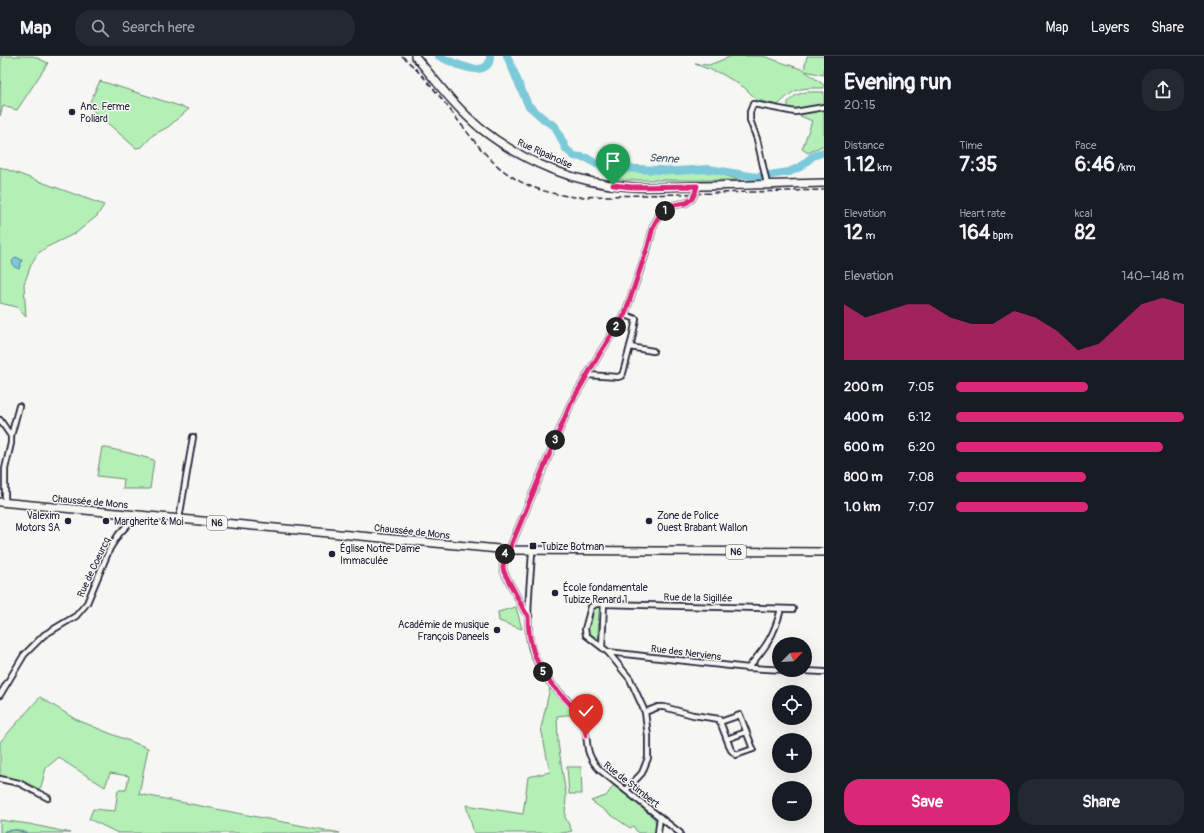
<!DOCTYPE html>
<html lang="en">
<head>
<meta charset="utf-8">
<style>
	:root { --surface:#171b24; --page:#242831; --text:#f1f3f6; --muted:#9ea1a6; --line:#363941; --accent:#db2777 }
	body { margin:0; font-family:Pangolin,sans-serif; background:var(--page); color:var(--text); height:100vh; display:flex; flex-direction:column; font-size:15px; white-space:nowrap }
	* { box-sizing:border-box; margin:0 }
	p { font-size:13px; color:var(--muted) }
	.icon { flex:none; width:22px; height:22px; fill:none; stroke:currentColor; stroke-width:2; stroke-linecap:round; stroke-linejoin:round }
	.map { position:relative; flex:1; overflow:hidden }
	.drawer { display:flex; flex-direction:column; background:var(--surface); width:380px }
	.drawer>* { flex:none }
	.needle { width:26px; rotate:65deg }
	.buttons { position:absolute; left:772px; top:581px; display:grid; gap:8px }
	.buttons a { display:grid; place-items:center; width:40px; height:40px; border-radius:50%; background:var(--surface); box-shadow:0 4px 16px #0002; font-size:20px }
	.pin { position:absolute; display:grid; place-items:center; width:34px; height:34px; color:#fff; margin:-41px -17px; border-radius:50% 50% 50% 0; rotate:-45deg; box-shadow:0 0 4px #0007 }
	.pin .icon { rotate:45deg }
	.km { position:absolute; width:20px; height:20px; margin:-10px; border-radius:50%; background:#222; color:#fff; font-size:11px; line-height:20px; text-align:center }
	.round { display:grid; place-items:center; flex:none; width:42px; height:42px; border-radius:16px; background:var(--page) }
	.head { display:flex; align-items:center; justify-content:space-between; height:68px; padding:0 20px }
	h1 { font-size:22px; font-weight:700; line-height:30px }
	.stats { display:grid; grid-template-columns:repeat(3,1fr); gap:6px; height:68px; padding:4px 20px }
	.stats div { display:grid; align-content:center }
	.stats b { font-size:20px; font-weight:700 }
	.stats small { font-size:11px; font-weight:400 }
	.stats p { font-size:11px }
	.chart { height:112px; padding:8px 20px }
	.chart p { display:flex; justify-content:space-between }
	.chart svg { width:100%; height:72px; margin-top:4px; fill:var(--accent); opacity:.7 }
	.action { display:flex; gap:8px; margin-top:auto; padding:8px 20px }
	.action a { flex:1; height:46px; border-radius:16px; background:var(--accent); color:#fff; font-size:16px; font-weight:700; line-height:46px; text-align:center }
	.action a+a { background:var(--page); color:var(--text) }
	ul { padding:0 20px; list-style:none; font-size:13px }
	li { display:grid; grid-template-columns:64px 48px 1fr; align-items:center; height:30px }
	li i { height:10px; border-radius:5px; background:var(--accent) }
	header { display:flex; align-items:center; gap:24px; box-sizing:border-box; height:56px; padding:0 20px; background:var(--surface); border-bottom:1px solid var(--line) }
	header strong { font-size:19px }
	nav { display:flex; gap:22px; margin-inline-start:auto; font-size:14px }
	.search { width:280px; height:36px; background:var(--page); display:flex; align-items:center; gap:10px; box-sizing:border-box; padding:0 14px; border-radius:16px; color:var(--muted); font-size:15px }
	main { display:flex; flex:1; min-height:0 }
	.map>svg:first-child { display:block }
</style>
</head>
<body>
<header>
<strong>Map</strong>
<div class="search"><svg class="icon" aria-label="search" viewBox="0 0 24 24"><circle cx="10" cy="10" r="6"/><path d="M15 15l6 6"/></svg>Search here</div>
<nav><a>Map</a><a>Layers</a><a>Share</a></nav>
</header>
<main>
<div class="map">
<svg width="824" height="777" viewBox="0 0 824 777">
	<rect width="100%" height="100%" fill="#f6f6f2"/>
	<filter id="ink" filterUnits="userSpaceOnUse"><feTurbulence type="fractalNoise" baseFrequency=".025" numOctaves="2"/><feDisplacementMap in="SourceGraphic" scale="8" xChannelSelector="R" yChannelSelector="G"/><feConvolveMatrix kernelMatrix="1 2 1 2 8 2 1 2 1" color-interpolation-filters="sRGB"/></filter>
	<g filter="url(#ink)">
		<g fill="#b4f0b5" stroke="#6b8978">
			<path d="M 1,0 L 33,0 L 48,7 L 17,54 L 3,50 L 0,60 Z"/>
			<path d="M 732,0 L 763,0 L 804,14 L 807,0 L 824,0 L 824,19 L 805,15 L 824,29 L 824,32 C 799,32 796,31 778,49 L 757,44 L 745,32 L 722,18 L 695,8 L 709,9 Z"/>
			<path d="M 100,25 L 189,53 L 168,71 L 153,79 L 142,91 L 136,92 L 88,50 Z"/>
			<path d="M 806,36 L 824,36 L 824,50 L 794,54 L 788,52 L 788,46 L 796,39 Z"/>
			<path d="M 824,54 L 824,89 L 808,97 L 802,93 L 812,65 L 798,59 Z"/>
			<path d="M 610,110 L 708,115 L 742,124 L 611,124 Z"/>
			<path d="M 0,111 L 104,149 L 97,160 L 76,177 L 47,191 L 37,198 L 31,209 L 24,228 L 26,261 L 17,251 L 0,247 Z"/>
			<path d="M 102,391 L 129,397 L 154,404 L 150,433 L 123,433 L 124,423 L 97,420 Z"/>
			<path d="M 597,550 L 600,551 L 602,555 L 599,555 L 598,576 L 601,577 L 598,582 L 594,583 C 587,578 586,575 588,567 L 591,568 L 593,558 L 590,557 L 592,552 Z"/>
			<path d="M 516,551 L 522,573 L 499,565 L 498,556 Z"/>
			<path d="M 550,632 L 576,658 L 557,660 L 558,687 L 566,739 L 565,761 L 572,775 L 563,777 L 474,777 L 466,749 L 523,758 L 528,721 L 550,716 L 541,672 Z"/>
			<path d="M 40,641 L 75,663 L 114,679 L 148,692 L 139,738 L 340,777 L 118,777 L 89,763 L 93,753 L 115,755 L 118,734 L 126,734 L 129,720 L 110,717 L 105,731 L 65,706 L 59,701 L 46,712 L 41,731 L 37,734 L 18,724 L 0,721 L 0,686 Z"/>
			<path d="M 567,711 L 581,711 L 582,738 L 569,738 Z"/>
			<path d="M 614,729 L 654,762 L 656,766 L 656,777 L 638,777 L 633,770 L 630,772 L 591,745 L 606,740 Z"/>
			<path d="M 0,764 L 29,768 L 71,777 L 0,777 Z"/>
		</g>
		<path fill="#7cc9da" stroke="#58869a" d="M 16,201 L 22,204 L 19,213 L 14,211 L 12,205 Z"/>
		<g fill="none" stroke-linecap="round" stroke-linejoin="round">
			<path stroke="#58869a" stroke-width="1.5" d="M 4,777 L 5,775 L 17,774 L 26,777"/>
			<g stroke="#7cc9da" stroke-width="8">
				<path d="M 439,0 C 449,5 474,18 485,11 C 489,9 490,4 490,0"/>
				<path d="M 507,0 L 528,49 L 546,65 L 555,70 L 566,93 L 574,100 L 587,102 L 596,108 L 620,112 L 676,115 L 709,113 L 756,121 L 789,116 L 800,111 L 813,100 L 824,96"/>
			</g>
			<g stroke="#22223b" stroke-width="8">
				<g id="street">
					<path d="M 767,128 L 757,83 L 750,64 L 750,56 L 753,48 L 795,56 L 824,51"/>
					<path d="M 630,291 L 653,295"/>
					<path d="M 587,319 L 618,321 L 621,320 L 623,317 L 632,283 L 636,263 L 628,260 L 625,258"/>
					<path d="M 0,364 L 11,380"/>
					<path d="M 5,447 L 5,413 L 11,387 L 11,380 L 19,350"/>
					<path d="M 179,463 L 193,381"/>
					<path d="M 505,494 L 503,512 L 504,516 L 525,556 L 529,560"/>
					<path d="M 509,494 L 571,347 L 600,297 L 625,258 L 648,191 L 653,171 L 660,158 L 674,149 L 686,147 L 692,143 L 695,137 L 697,130"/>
					<path d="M 532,495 C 531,522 524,567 532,593 C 535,604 542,615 549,625 C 558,637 574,648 581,661 C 592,683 580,693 600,714 L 680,777"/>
					<path d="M 602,591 L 604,548"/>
					<path d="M 608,596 L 748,612 L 824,616"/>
					<path d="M 748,612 C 766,591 774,580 781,553"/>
					<path d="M 0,639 L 24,599 L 44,579 L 76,560 L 87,547 L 110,492 L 119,478 L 137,459"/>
					<path d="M 645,656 L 658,651 L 664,651 L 693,659 L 719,663 L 731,694 L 736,699 L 753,693 L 740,659 L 720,666"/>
					<path d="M 727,683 L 746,676"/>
					<path d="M 0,723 L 19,727 L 48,742"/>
					<path d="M 626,734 L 642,717 L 648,702 L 648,680 L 645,656 L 630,623 L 621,612 L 608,596 L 586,579 L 585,573 L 591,551 L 596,548 L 604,548 L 793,553"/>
					<path d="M 658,777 L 660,761"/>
				</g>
			</g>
			<g stroke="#22223b" stroke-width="10">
				<path id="secondary" d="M 415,0 C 436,25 455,51 480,72 C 523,106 578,129 633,131 C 653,132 674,130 694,130 C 737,130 781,128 824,127"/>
			</g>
			<g stroke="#22223b" stroke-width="10">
				<path id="primary" d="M 0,446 L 509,494 L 824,496"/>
			</g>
			<use href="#street" stroke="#f6f6f2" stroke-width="4.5"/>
			<use href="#secondary" stroke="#f6f6f2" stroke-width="7"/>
			<use href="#primary" stroke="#f6f6f2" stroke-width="7"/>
			<path stroke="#22223b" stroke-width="1.5" stroke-dasharray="6 3" stroke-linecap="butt" d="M 402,0 C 425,20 442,43 460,67 C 475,86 489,105 508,118 C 528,132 551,138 574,141 L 824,134"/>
		</g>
	</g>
	<g fill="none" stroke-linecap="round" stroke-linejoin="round" filter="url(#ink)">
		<g stroke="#fff" stroke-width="8">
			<path id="route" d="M 586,679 C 583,655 564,644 550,626 C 534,606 528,585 528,560 L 525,556 L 504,516 L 503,512 L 505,494 L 509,494 L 571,347 L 600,297 L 625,258 L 648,190 L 653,171 L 660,158 L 674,149 L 686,147 L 692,143 L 695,137 L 697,130 L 632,131 L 613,129"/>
		</g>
		<use href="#route" stroke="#db2777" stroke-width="5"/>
	</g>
	<g fill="#22223b" stroke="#f6f6f2" stroke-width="1.5">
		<circle cx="72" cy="56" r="4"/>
		<circle cx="68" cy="465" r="4"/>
		<circle cx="106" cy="465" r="4"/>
		<circle cx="649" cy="465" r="4"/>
		<rect x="529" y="486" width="8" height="8" rx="2"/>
		<circle cx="332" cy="498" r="4"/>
		<circle cx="555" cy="537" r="4"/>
		<circle cx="497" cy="574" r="4"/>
	</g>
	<g text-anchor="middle" stroke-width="3" stroke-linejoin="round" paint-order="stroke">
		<g fill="#f6f6f2" stroke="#626272" stroke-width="1">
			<rect x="207" y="460" width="20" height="14" rx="3"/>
			<rect x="726" y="489" width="20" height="14" rx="3"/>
		</g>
		<g font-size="9" font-weight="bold" fill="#22223b">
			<text x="217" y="470">N6</text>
			<text x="736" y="499">N6</text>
		</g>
		<g font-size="10" fill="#22223b" stroke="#f6f6f2" text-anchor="start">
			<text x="80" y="54">Anc. Ferme<tspan x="80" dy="12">Poliard</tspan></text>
			<text x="60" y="463" text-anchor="end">Valexim<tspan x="60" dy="12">Motors SA</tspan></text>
			<text x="657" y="463">Zone de Police<tspan x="657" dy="12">Ouest Brabant Wallon</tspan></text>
			<text x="114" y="469">Margherite &amp; Moi</text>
			<text x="541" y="494">Tubize Botman</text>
			<text x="340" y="496">Église Notre-Dame<tspan x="340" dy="12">Immaculée</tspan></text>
			<text x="563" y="535">École fondamentale<tspan x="563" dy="12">Tubize Renard 1</tspan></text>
			<text x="489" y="572" text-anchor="end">Académie de musique<tspan x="489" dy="12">François Daneels</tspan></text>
		</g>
		<g font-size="10" fill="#22223b" stroke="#f6f6f2">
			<text transform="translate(545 97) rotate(24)" y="4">Rue Ripainoise</text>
			<text transform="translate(90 445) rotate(5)" y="4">Chaussée de Mons</text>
			<text transform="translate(412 475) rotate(6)" y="4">Chaussée de Mons</text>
			<text transform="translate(93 511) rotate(-65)" y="4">Rue de Coeurcq</text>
			<text transform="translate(698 541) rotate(1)" y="4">Rue de la Sigillée</text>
			<text transform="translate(686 596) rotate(7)" y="4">Rue des Nerviens</text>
			<text transform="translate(632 728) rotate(38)" y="4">Rue de Stimbert</text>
		</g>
		<g font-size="11" font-style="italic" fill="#3d546b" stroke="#f6f6f2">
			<text transform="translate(664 102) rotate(3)" y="4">Senne</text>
		</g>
	</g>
</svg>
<div class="buttons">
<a><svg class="needle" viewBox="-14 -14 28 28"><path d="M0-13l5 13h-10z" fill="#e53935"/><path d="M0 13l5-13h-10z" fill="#9ea1a6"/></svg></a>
<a><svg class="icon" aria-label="locate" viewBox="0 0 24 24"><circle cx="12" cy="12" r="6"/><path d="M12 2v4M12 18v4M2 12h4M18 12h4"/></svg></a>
<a>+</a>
<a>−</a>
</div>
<div class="pin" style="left:613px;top:129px;background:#1e9e55"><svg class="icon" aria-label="arrive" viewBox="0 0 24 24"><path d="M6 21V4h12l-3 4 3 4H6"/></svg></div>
<div class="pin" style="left:586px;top:679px;background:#d93025"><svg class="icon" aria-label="check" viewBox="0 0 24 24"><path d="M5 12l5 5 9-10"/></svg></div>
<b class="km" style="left:665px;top:155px">1</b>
<b class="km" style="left:616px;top:271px">2</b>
<b class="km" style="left:555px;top:384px">3</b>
<b class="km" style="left:505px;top:498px">4</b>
<b class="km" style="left:543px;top:616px">5</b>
</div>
<section class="drawer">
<div class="head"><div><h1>Evening run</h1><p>20:15</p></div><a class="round"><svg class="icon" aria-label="share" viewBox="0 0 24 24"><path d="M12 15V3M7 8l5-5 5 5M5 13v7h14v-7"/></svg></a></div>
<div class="stats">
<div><p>Distance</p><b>1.12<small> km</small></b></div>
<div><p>Time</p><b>7:35</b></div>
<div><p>Pace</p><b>6:46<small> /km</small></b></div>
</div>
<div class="stats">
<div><p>Elevation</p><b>12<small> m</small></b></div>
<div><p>Heart rate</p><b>164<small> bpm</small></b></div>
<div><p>kcal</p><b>82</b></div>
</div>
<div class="chart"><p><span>Elevation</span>140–148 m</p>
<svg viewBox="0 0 160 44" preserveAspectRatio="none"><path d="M0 44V10L10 18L20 14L30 10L40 10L50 18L60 22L70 22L80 14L90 18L100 26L110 38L120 34L130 22L140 10L150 6L160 10V44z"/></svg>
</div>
<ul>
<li><b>200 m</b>7:05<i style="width:58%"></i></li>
<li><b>400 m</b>6:12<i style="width:100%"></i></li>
<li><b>600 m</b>6:20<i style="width:91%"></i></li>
<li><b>800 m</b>7:08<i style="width:57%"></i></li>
<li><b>1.0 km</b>7:07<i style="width:58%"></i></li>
</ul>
<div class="action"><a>Save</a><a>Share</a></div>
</section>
</main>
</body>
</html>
